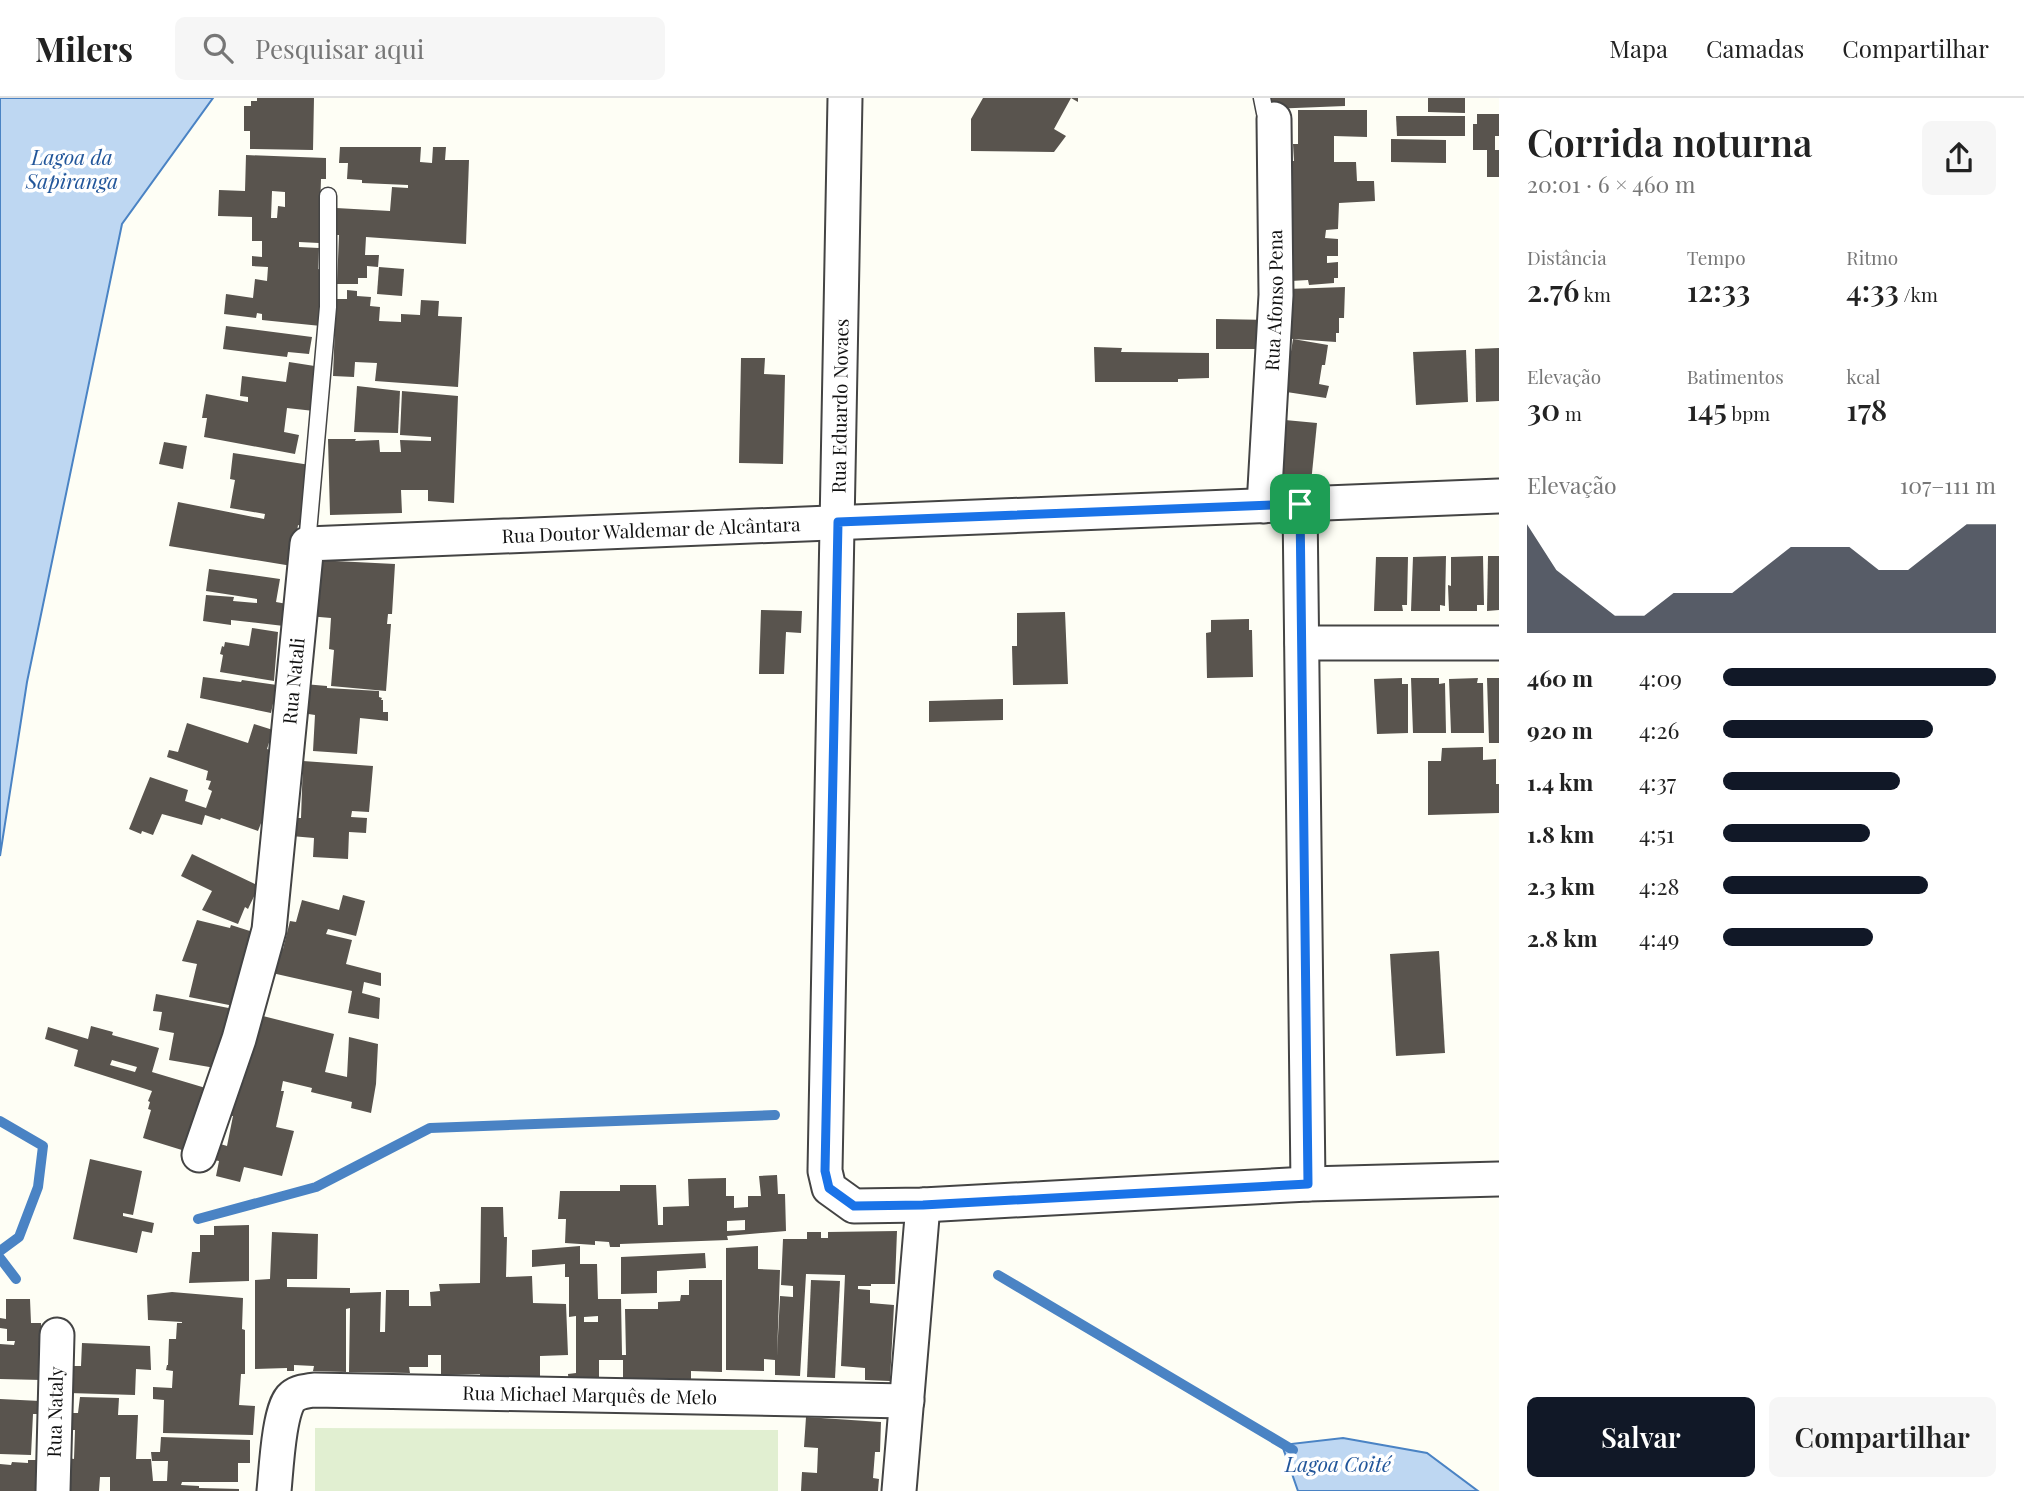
<!DOCTYPE html>
<html lang="pt">
<head>
<meta charset="utf-8">
<style>
	:root { --surface:#fff; --page:#f6f6f6; --text:#222; --muted:#767676; --line:#e0e0e0; --accent:#111827 }
	body { margin:0; font-family:"Playfair Display",serif; background:var(--page); color:var(--text); height:100vh; display:flex; flex-direction:column; font-size:26px; white-space:nowrap }
	* { box-sizing:border-box; margin:0 }
	p { font-size:23px; color:var(--muted) }
	.icon { flex:none; width:38px; height:38px; fill:none; stroke:currentColor; stroke-width:2; stroke-linecap:round; stroke-linejoin:round }
	.map { position:relative; flex:1; overflow:hidden }
	.details { display:flex; flex-direction:column; background:var(--surface); width:525px }
	.details>* { flex:none }
	.pin { position:absolute; display:grid; place-items:center; width:60px; height:60px; color:#fff; margin:-30px; border-radius:14px; box-shadow:0 4px 10px #0006 }
	.round { display:grid; place-items:center; flex:none; width:74px; height:74px; border-radius:10px; background:var(--page) }
	.summary { display:flex; align-items:center; justify-content:space-between; height:119px; padding:0 28px }
	h1 { font-size:38px; font-weight:600; line-height:52px }
	.metrics { display:grid; grid-template-columns:repeat(3,1fr); gap:10px; height:119px; padding:7px 28px }
	.metrics div { display:grid; align-content:center }
	.metrics b { font-size:30px; font-weight:600 }
	.metrics small { font-size:19px; font-weight:400 }
	.metrics p { font-size:19px }
	.chart { height:196px; padding:14px 28px }
	.chart p { display:flex; justify-content:space-between }
	.chart svg { width:100%; height:126px; margin-top:7px; fill:var(--accent); opacity:.7 }
	.action { display:flex; gap:14px; margin-top:auto; padding:14px 28px }
	.action a { flex:1; height:80px; border-radius:10px; background:var(--accent); color:#fff; font-size:28px; font-weight:600; line-height:80px; text-align:center }
	.action a+a { background:var(--page); color:var(--text) }
	ul { padding:0 28px; list-style:none; font-size:23px }
	li { display:grid; grid-template-columns:112px 84px 1fr; align-items:center; height:52px }
	li i { height:18px; border-radius:9px; background:var(--accent) }
	header { display:flex; align-items:center; gap:42px; box-sizing:border-box; height:98px; padding:0 35px; background:var(--surface); border-bottom:2px solid var(--line) }
	header strong { font-size:33px }
	nav { display:flex; gap:38px; margin-inline-start:auto; font-size:24px }
	.search { width:490px; height:63px; background:var(--page); display:flex; align-items:center; gap:18px; box-sizing:border-box; padding:0 24px; border-radius:10px; color:var(--muted); font-size:26px }
	main { display:flex; flex:1; min-height:0 }
	.map>svg:first-child { display:block }
</style>
</head>
<body>
<header>
<strong>Milers</strong>
<div class="search"><svg class="icon" aria-label="search" viewBox="0 0 24 24"><circle cx="10" cy="10" r="6"/><path d="M15 15l6 6"/></svg>Pesquisar aqui</div>
<nav><a>Mapa</a><a>Camadas</a><a>Compartilhar</a></nav>
</header>
<main>
<div class="map">
<svg width="1499" height="1393" viewBox="0 0 1499 1393">
	<rect width="100%" height="100%" fill="#fefef5"/>
	<path fill="#e1efd1" d="M 315,1330 L 778,1332 L 778,1393 L 315,1393 Z"/>
	<g fill="#bed7f2" stroke="#4a83c4" stroke-width="2">
		<path d="M 0,0 L 213,0 L 122,126 L 27,584 L 0,758 Z"/>
		<path d="M 1343,1340 L 1427,1355 L 1478,1393 L 1298,1393 L 1282,1347 Z"/>
	</g>
	<g fill="none" stroke-linecap="round" stroke-linejoin="round">
		<g stroke="#4a83c4" stroke-width="10">
			<path d="M 0,1023 L 43,1048 L 38,1089 L 19,1139 L 0,1153"/>
			<path d="M 198,1121 L 316,1089 L 430,1030 L 775,1017"/>
			<path d="M 0,1160 L 16,1181"/>
			<path d="M 998,1177 L 1293,1352"/>
		</g>
	</g>
	<g fill="#59544e" fill-rule="evenodd">
		<path d="M 257,0 L 314,0 L 313,52 L 250,51 L 250,33 L 244,33 L 244,8 L 251,8 L 251,3 L 257,3 Z"/>
		<path d="M 983,0 L 1078,0 L 1078,4 L 1071,0 L 1054,31 L 1066,38 L 1054,54 L 971,53 L 971,21 Z"/>
		<path d="M 1267,0 L 1345,0 L 1345,8 L 1268,11 Z"/>
		<path d="M 1428,0 L 1465,0 L 1465,15 L 1428,14 Z"/>
		<path d="M 1298,12 L 1367,12 L 1367,39 L 1334,38 L 1334,64 L 1356,64 L 1357,83 L 1374,83 L 1375,103 L 1339,105 L 1338,131 L 1326,132 L 1325,140 L 1338,141 L 1338,158 L 1327,158 L 1327,165 L 1338,164 L 1338,180 L 1334,180 L 1334,185 L 1309,187 L 1308,182 L 1291,183 L 1290,63 L 1294,63 L 1293,46 L 1298,46 Z"/>
		<path d="M 1477,16 L 1499,16 L 1499,38 L 1495,38 L 1495,52 L 1499,52 L 1499,79 L 1487,79 L 1487,52 L 1473,52 L 1473,26 L 1477,26 Z"/>
		<path d="M 1396,18 L 1465,18 L 1465,38 L 1397,38 Z"/>
		<path d="M 1391,41 L 1446,42 L 1446,65 L 1391,64 Z"/>
		<path d="M 340,49 L 421,49 L 420,64 L 432,65 L 433,49 L 446,49 L 445,62 L 469,62 L 466,146 L 366,139 L 365,157 L 379,157 L 378,169 L 367,168 L 367,180 L 358,180 L 358,186 L 337,186 L 339,137 L 334,137 L 336,110 L 390,113 L 392,89 L 408,90 L 408,87 L 362,85 L 362,82 L 347,81 L 348,65 L 339,65 Z"/>
		<path d="M 246,57 L 326,60 L 326,81 L 321,81 L 319,145 L 299,144 L 299,149 L 319,150 L 318,171 L 322,172 L 321,228 L 262,222 L 262,216 L 257,215 L 256,220 L 224,216 L 226,196 L 253,200 L 255,181 L 267,183 L 268,169 L 252,168 L 252,158 L 262,159 L 262,143 L 252,143 L 252,119 L 218,118 L 219,92 L 245,93 ZM 272,93 L 285,94 L 285,109 L 278,108 L 277,120 L 271,120 Z"/>
		<path d="M 379,169 L 404,171 L 402,198 L 377,196 Z"/>
		<path d="M 1345,189 L 1344,220 L 1339,220 L 1339,235 L 1336,235 L 1336,244 L 1293,241 L 1328,247 L 1325,267 L 1322,267 L 1319,286 L 1329,288 L 1326,300 L 1280,293 L 1283,265 L 1289,266 L 1293,241 L 1286,240 L 1287,191 Z"/>
		<path d="M 347,192 L 357,193 L 357,198 L 371,199 L 370,208 L 380,209 L 379,223 L 401,224 L 401,216 L 420,217 L 421,202 L 439,203 L 438,218 L 462,219 L 458,289 L 375,283 L 377,265 L 355,264 L 354,279 L 333,278 L 336,201 L 347,201 Z"/>
		<path d="M 1216,221 L 1271,222 L 1270,251 L 1216,251 Z"/>
		<path d="M 226,228 L 312,239 L 309,256 L 288,254 L 287,259 L 223,251 Z"/>
		<path d="M 1094,249 L 1122,250 L 1121,254 L 1209,255 L 1209,280 L 1178,281 L 1178,284 L 1095,284 Z"/>
		<path d="M 1499,250 L 1499,303 L 1476,304 L 1475,251 Z"/>
		<path d="M 1466,252 L 1468,304 L 1416,307 L 1413,254 Z"/>
		<path d="M 741,260 L 765,260 L 764,276 L 785,277 L 783,366 L 739,365 Z"/>
		<path d="M 289,264 L 321,269 L 314,313 L 287,310 L 284,334 L 299,337 L 295,356 L 204,339 L 207,320 L 202,320 L 206,296 L 248,304 L 248,299 L 240,298 L 242,278 L 286,284 Z"/>
		<path d="M 357,288 L 400,293 L 398,335 L 354,334 Z"/>
		<path d="M 402,293 L 458,298 L 454,405 L 428,403 L 428,392 L 401,392 L 402,415 L 330,417 L 328,341 L 356,341 L 355,343 L 379,342 L 380,354 L 401,354 L 400,342 L 431,343 L 431,339 L 400,337 Z"/>
		<path d="M 1285,322 L 1317,325 L 1311,385 L 1277,382 Z"/>
		<path d="M 164,344 L 187,348 L 183,371 L 159,366 Z"/>
		<path d="M 233,355 L 310,367 L 301,428 L 298,427 L 292,468 L 169,448 L 178,404 L 264,421 L 265,416 L 230,410 L 235,382 L 230,381 Z"/>
		<path d="M 1446,458 L 1445,508 L 1440,507 L 1440,513 L 1411,513 L 1413,459 Z"/>
		<path d="M 1483,458 L 1484,507 L 1477,507 L 1477,513 L 1449,513 L 1448,487 L 1451,488 L 1451,459 Z"/>
		<path d="M 1488,458 L 1499,458 L 1499,512 L 1487,513 Z"/>
		<path d="M 1376,459 L 1408,459 L 1407,507 L 1402,507 L 1403,513 L 1374,513 Z"/>
		<path d="M 315,462 L 395,466 L 392,516 L 388,516 L 387,526 L 391,526 L 386,593 L 331,588 L 334,552 L 329,551 L 331,520 L 308,518 Z"/>
		<path d="M 209,471 L 280,481 L 276,504 L 287,506 L 284,528 L 231,522 L 231,527 L 203,523 L 206,497 L 234,499 L 233,503 L 257,505 L 257,501 L 206,493 Z"/>
		<path d="M 761,512 L 802,513 L 801,535 L 786,534 L 784,576 L 759,576 Z"/>
		<path d="M 1065,514 L 1068,586 L 1013,587 L 1012,548 L 1017,548 L 1017,515 Z"/>
		<path d="M 1249,521 L 1249,532 L 1252,532 L 1253,579 L 1207,580 L 1206,535 L 1211,534 L 1211,522 Z"/>
		<path d="M 252,530 L 278,534 L 274,583 L 220,574 L 223,557 L 220,556 L 222,548 L 224,549 L 225,544 L 249,548 Z"/>
		<path d="M 203,579 L 241,584 L 242,582 L 277,587 L 271,615 L 200,600 Z"/>
		<path d="M 1402,580 L 1402,586 L 1408,586 L 1408,635 L 1377,636 L 1374,581 Z"/>
		<path d="M 1411,580 L 1439,580 L 1439,586 L 1445,585 L 1446,635 L 1413,635 Z"/>
		<path d="M 1478,580 L 1477,585 L 1483,585 L 1484,635 L 1451,635 L 1449,581 Z"/>
		<path d="M 1487,580 L 1499,580 L 1499,645 L 1489,645 Z"/>
		<path d="M 304,586 L 327,588 L 327,590 L 379,593 L 379,599 L 382,600 L 381,602 L 383,602 L 383,614 L 388,614 L 388,623 L 360,620 L 357,656 L 313,653 L 315,617 L 302,615 Z"/>
		<path d="M 1003,601 L 1003,622 L 929,624 L 929,603 Z"/>
		<path d="M 187,625 L 248,645 L 254,626 L 273,632 L 267,651 L 279,655 L 266,712 L 258,733 L 221,720 L 220,722 L 205,717 L 202,727 L 162,716 L 153,737 L 142,733 L 141,736 L 129,731 L 150,679 L 188,692 L 185,703 L 206,710 L 212,693 L 208,691 L 211,683 L 206,682 L 208,673 L 167,659 L 169,652 L 178,654 Z"/>
		<path d="M 1483,649 L 1483,662 L 1496,661 L 1496,686 L 1499,686 L 1499,715 L 1428,717 L 1428,663 L 1441,663 L 1442,650 Z"/>
		<path d="M 303,663 L 373,668 L 369,714 L 352,713 L 351,719 L 367,720 L 366,735 L 349,734 L 348,761 L 313,759 L 314,740 L 291,738 L 292,720 L 301,720 Z"/>
		<path d="M 192,756 L 259,788 L 248,811 L 245,809 L 238,826 L 202,812 L 212,793 L 181,778 Z"/>
		<path d="M 343,797 L 365,803 L 356,838 L 328,831 L 326,836 L 352,842 L 346,866 L 381,875 L 381,888 L 364,884 L 362,895 L 380,900 L 379,921 L 348,915 L 352,893 L 272,875 L 278,850 L 283,851 L 290,823 L 296,824 L 302,802 L 339,812 Z"/>
		<path d="M 197,822 L 230,830 L 231,827 L 253,834 L 234,908 L 189,899 L 197,866 L 182,863 Z"/>
		<path d="M 1439,853 L 1445,955 L 1396,958 L 1390,856 Z"/>
		<path d="M 156,896 L 239,912 L 221,971 L 169,962 L 174,935 L 159,932 L 162,914 L 153,913 Z"/>
		<path d="M 259,917 L 334,936 L 325,974 L 347,979 L 349,939 L 378,946 L 376,986 L 371,1015 L 351,1010 L 352,1004 L 311,994 L 312,990 L 283,983 L 281,993 L 284,993 L 276,1029 L 294,1033 L 282,1078 L 244,1069 L 240,1084 L 216,1078 L 219,1063 L 214,1062 L 217,1045 L 227,1048 L 233,1018 L 229,1018 L 238,983 L 243,984 L 244,982 Z"/>
		<path d="M 91,928 L 113,934 L 112,937 L 159,950 L 152,974 L 219,994 L 198,1057 L 143,1040 L 151,1012 L 148,1011 L 150,1004 L 148,1003 L 152,993 L 74,968 L 78,952 L 45,941 L 48,929 L 88,941 ZM 112,962 L 137,969 L 135,974 L 110,967 Z"/>
		<path d="M 90,1061 L 142,1073 L 133,1117 L 123,1115 L 123,1118 L 154,1125 L 152,1135 L 142,1133 L 137,1155 L 73,1141 Z"/>
		<path d="M 777,1077 L 778,1096 L 785,1096 L 786,1133 L 727,1138 L 728,1142 L 620,1146 L 620,1149 L 610,1149 L 609,1144 L 595,1143 L 595,1147 L 565,1145 L 566,1121 L 558,1121 L 560,1093 L 620,1093 L 620,1087 L 656,1087 L 658,1127 L 663,1127 L 663,1109 L 689,1108 L 688,1081 L 726,1080 L 726,1098 L 734,1098 L 734,1110 L 748,1109 L 748,1098 L 761,1098 L 759,1078 ZM 745,1122 L 745,1132 L 727,1133 L 727,1123 Z"/>
		<path d="M 481,1109 L 503,1109 L 504,1139 L 507,1139 L 506,1179 L 532,1178 L 533,1205 L 566,1206 L 568,1257 L 540,1258 L 540,1283 L 480,1283 L 480,1276 L 441,1277 L 441,1257 L 428,1257 L 428,1269 L 409,1269 L 410,1275 L 349,1274 L 350,1210 L 346,1211 L 346,1274 L 313,1273 L 314,1268 L 294,1267 L 294,1273 L 287,1273 L 287,1270 L 255,1271 L 255,1182 L 270,1181 L 272,1134 L 318,1136 L 317,1181 L 287,1181 L 287,1189 L 350,1190 L 350,1195 L 381,1194 L 380,1234 L 385,1234 L 386,1192 L 409,1192 L 409,1208 L 431,1208 L 430,1194 L 440,1193 L 439,1186 L 480,1185 Z"/>
		<path d="M 249,1127 L 249,1183 L 189,1185 L 192,1154 L 200,1154 L 200,1137 L 214,1137 L 214,1128 Z"/>
		<path d="M 897,1133 L 895,1186 L 871,1186 L 871,1188 L 858,1188 L 858,1191 L 870,1192 L 870,1205 L 894,1207 L 890,1283 L 865,1282 L 865,1270 L 841,1268 L 845,1177 L 806,1176 L 800,1278 L 775,1277 L 775,1262 L 764,1261 L 764,1273 L 726,1272 L 726,1150 L 758,1148 L 758,1171 L 780,1172 L 777,1258 L 780,1198 L 793,1199 L 793,1188 L 781,1187 L 783,1141 L 807,1141 L 807,1134 L 821,1134 L 821,1140 L 828,1140 L 828,1134 Z"/>
		<path d="M 580,1148 L 580,1166 L 597,1166 L 598,1201 L 621,1201 L 622,1257 L 626,1257 L 625,1211 L 658,1211 L 658,1204 L 680,1203 L 681,1197 L 689,1197 L 689,1182 L 722,1182 L 722,1274 L 691,1273 L 691,1283 L 623,1282 L 623,1262 L 599,1262 L 599,1287 L 569,1288 L 568,1276 L 576,1275 L 576,1218 L 569,1219 L 569,1179 L 565,1179 L 565,1166 L 532,1169 L 532,1152 ZM 598,1218 L 598,1224 L 584,1224 L 584,1219 Z"/>
		<path d="M 705,1155 L 706,1170 L 657,1173 L 657,1195 L 621,1196 L 621,1159 Z"/>
		<path d="M 811,1182 L 840,1183 L 835,1280 L 807,1279 Z"/>
		<path d="M 172,1194 L 243,1200 L 242,1231 L 245,1232 L 245,1276 L 241,1276 L 239,1307 L 255,1308 L 253,1337 L 163,1335 L 164,1302 L 153,1301 L 153,1289 L 172,1290 L 173,1273 L 166,1272 L 167,1267 L 168,1267 L 169,1241 L 176,1241 L 177,1225 L 182,1225 L 182,1224 L 148,1222 L 147,1197 Z"/>
		<path d="M 6,1201 L 30,1201 L 31,1225 L 41,1225 L 42,1282 L 0,1281 L 0,1246 L 14,1247 L 15,1243 L 7,1243 L 7,1231 L 0,1230 L 0,1220 L 6,1221 Z"/>
		<path d="M 82,1245 L 150,1248 L 151,1272 L 136,1271 L 135,1297 L 69,1295 L 71,1268 L 81,1268 Z"/>
		<path d="M 80,1299 L 119,1300 L 118,1317 L 138,1317 L 136,1361 L 151,1361 L 153,1383 L 167,1383 L 168,1363 L 152,1363 L 151,1354 L 160,1354 L 161,1339 L 250,1342 L 250,1365 L 238,1365 L 238,1384 L 182,1384 L 181,1387 L 199,1388 L 199,1390 L 239,1391 L 239,1393 L 110,1393 L 110,1379 L 100,1379 L 99,1393 L 70,1393 L 71,1379 L 67,1379 L 68,1360 L 74,1361 L 75,1332 L 68,1332 L 69,1315 L 78,1315 Z"/>
		<path d="M 0,1301 L 40,1303 L 40,1316 L 33,1316 L 31,1357 L 0,1356 Z"/>
		<path d="M 806,1319 L 881,1324 L 880,1354 L 875,1354 L 873,1380 L 879,1381 L 878,1393 L 801,1393 L 802,1374 L 817,1375 L 818,1350 L 804,1349 Z"/>
		<path d="M 28,1362 L 45,1362 L 43,1393 L 0,1393 L 0,1366 L 11,1367 L 12,1364 L 28,1365 Z"/>
	</g>
	<g fill="none" stroke-linecap="round" stroke-linejoin="round">
		<g stroke="#444" stroke-width="19">
			<g id="service">
				<path d="M 1262,0 L 1265,15 L 1274,21"/>
				<path d="M 307,446 L 328,209 L 328,98"/>
			</g>
		</g>
		<g stroke="#444" stroke-width="37">
			<g id="minor">
				<path d="M 845,0 L 825,1073 L 829,1090 L 854,1108 L 923,1107 L 1308,1086 L 1499,1081"/>
				<path d="M 1300,406 L 1308,1086"/>
				<path id="s1" d="M 1264,408 L 1276,197 L 1274,21"/>
				<path d="M 1302,545 L 1499,545"/>
				<path id="s2" d="M 199,1057 L 239,941 L 269,832 L 307,446 L 1499,398"/>
				<path id="s3" d="M 53,1393 L 57,1237"/>
				<path id="s4" d="M 274,1393 C 276,1374 279,1309 292,1299 C 298,1294 306,1293 314,1292 L 907,1303"/>
				<path d="M 899,1393 L 923,1107"/>
			</g>
		</g>
		<use href="#service" stroke="#fff" stroke-width="16"/>
		<use href="#minor" stroke="#fff" stroke-width="33"/>
	</g>
	<g fill="none" stroke-linecap="round" stroke-linejoin="round">
		<g stroke="#fff" stroke-width="14">
			<path id="route" d="M 1300,406 L 1308,1086 L 923,1107 L 854,1108 L 829,1090 L 825,1073 L 838,424 Z"/>
		</g>
		<use href="#route" stroke="#1a73e8" stroke-width="9"/>
	</g>
	<g text-anchor="middle" stroke-width="7" stroke-linejoin="round" paint-order="stroke">
		<g font-size="19" fill="#111" stroke="#fff">
			<text dy="7" stroke="none"><textPath href="#s1" startOffset="206">Rua Afonso Pena</textPath></text>
			<text transform="translate(840 308) rotate(-89)" y="7">Rua Eduardo Novaes</text>
			<text dy="7" stroke="none"><textPath href="#s2" startOffset="968">Rua Doutor Waldemar de Alcântara</textPath></text>
			<text dy="7" stroke="none"><textPath href="#s2" startOffset="486">Rua Natali</textPath></text>
			<text dy="7" stroke="none"><textPath href="#s4" startOffset="396">Rua Michael Marquês de Melo</textPath></text>
			<text dy="7" stroke="none"><textPath href="#s3" startOffset="79">Rua Nataly</textPath></text>
		</g>
		<g font-size="21" font-style="italic" fill="#22569a" stroke="#fff">
			<text x="72" y="67">Lagoa da<tspan x="72" dy="24">Sapiranga</tspan></text>
			<text x="1338" y="1374">Lagoa Coité</text>
		</g>
	</g>
</svg>
<div class="pin" style="left:1300px;top:406px;background:#1e9e55"><svg class="icon" aria-label="arrive" viewBox="0 0 24 24"><path d="M6 21V4h12l-3 4 3 4H6"/></svg></div>
</div>
<section class="details">
<div class="summary"><div><h1>Corrida noturna</h1><p>20:01 · 6 × 460 m</p></div><a class="round"><svg class="icon" aria-label="share" viewBox="0 0 24 24"><path d="M12 15V3M7 8l5-5 5 5M5 13v7h14v-7"/></svg></a></div>
<div class="metrics">
<div><p>Distância</p><b>2.76<small> km</small></b></div>
<div><p>Tempo</p><b>12:33</b></div>
<div><p>Ritmo</p><b>4:33<small> /km</small></b></div>
</div>
<div class="metrics">
<div><p>Elevação</p><b>30<small> m</small></b></div>
<div><p>Batimentos</p><b>145<small> bpm</small></b></div>
<div><p>kcal</p><b>178</b></div>
</div>
<div class="chart"><p><span>Elevação</span>107–111 m</p>
<svg viewBox="0 0 160 44" preserveAspectRatio="none"><path d="M0 44V6L10 22L20 30L30 38L40 38L50 30L60 30L70 30L80 22L90 14L100 14L110 14L120 22L130 22L140 14L150 6L160 6V44z"/></svg>
</div>
<ul>
<li><b>460 m</b>4:09<i style="width:100%"></i></li>
<li><b>920 m</b>4:26<i style="width:77%"></i></li>
<li><b>1.4 km</b>4:37<i style="width:65%"></i></li>
<li><b>1.8 km</b>4:51<i style="width:54%"></i></li>
<li><b>2.3 km</b>4:28<i style="width:75%"></i></li>
<li><b>2.8 km</b>4:49<i style="width:55%"></i></li>
</ul>
<div class="action"><a>Salvar</a><a>Compartilhar</a></div>
</section>
</main>
</body>
</html>
